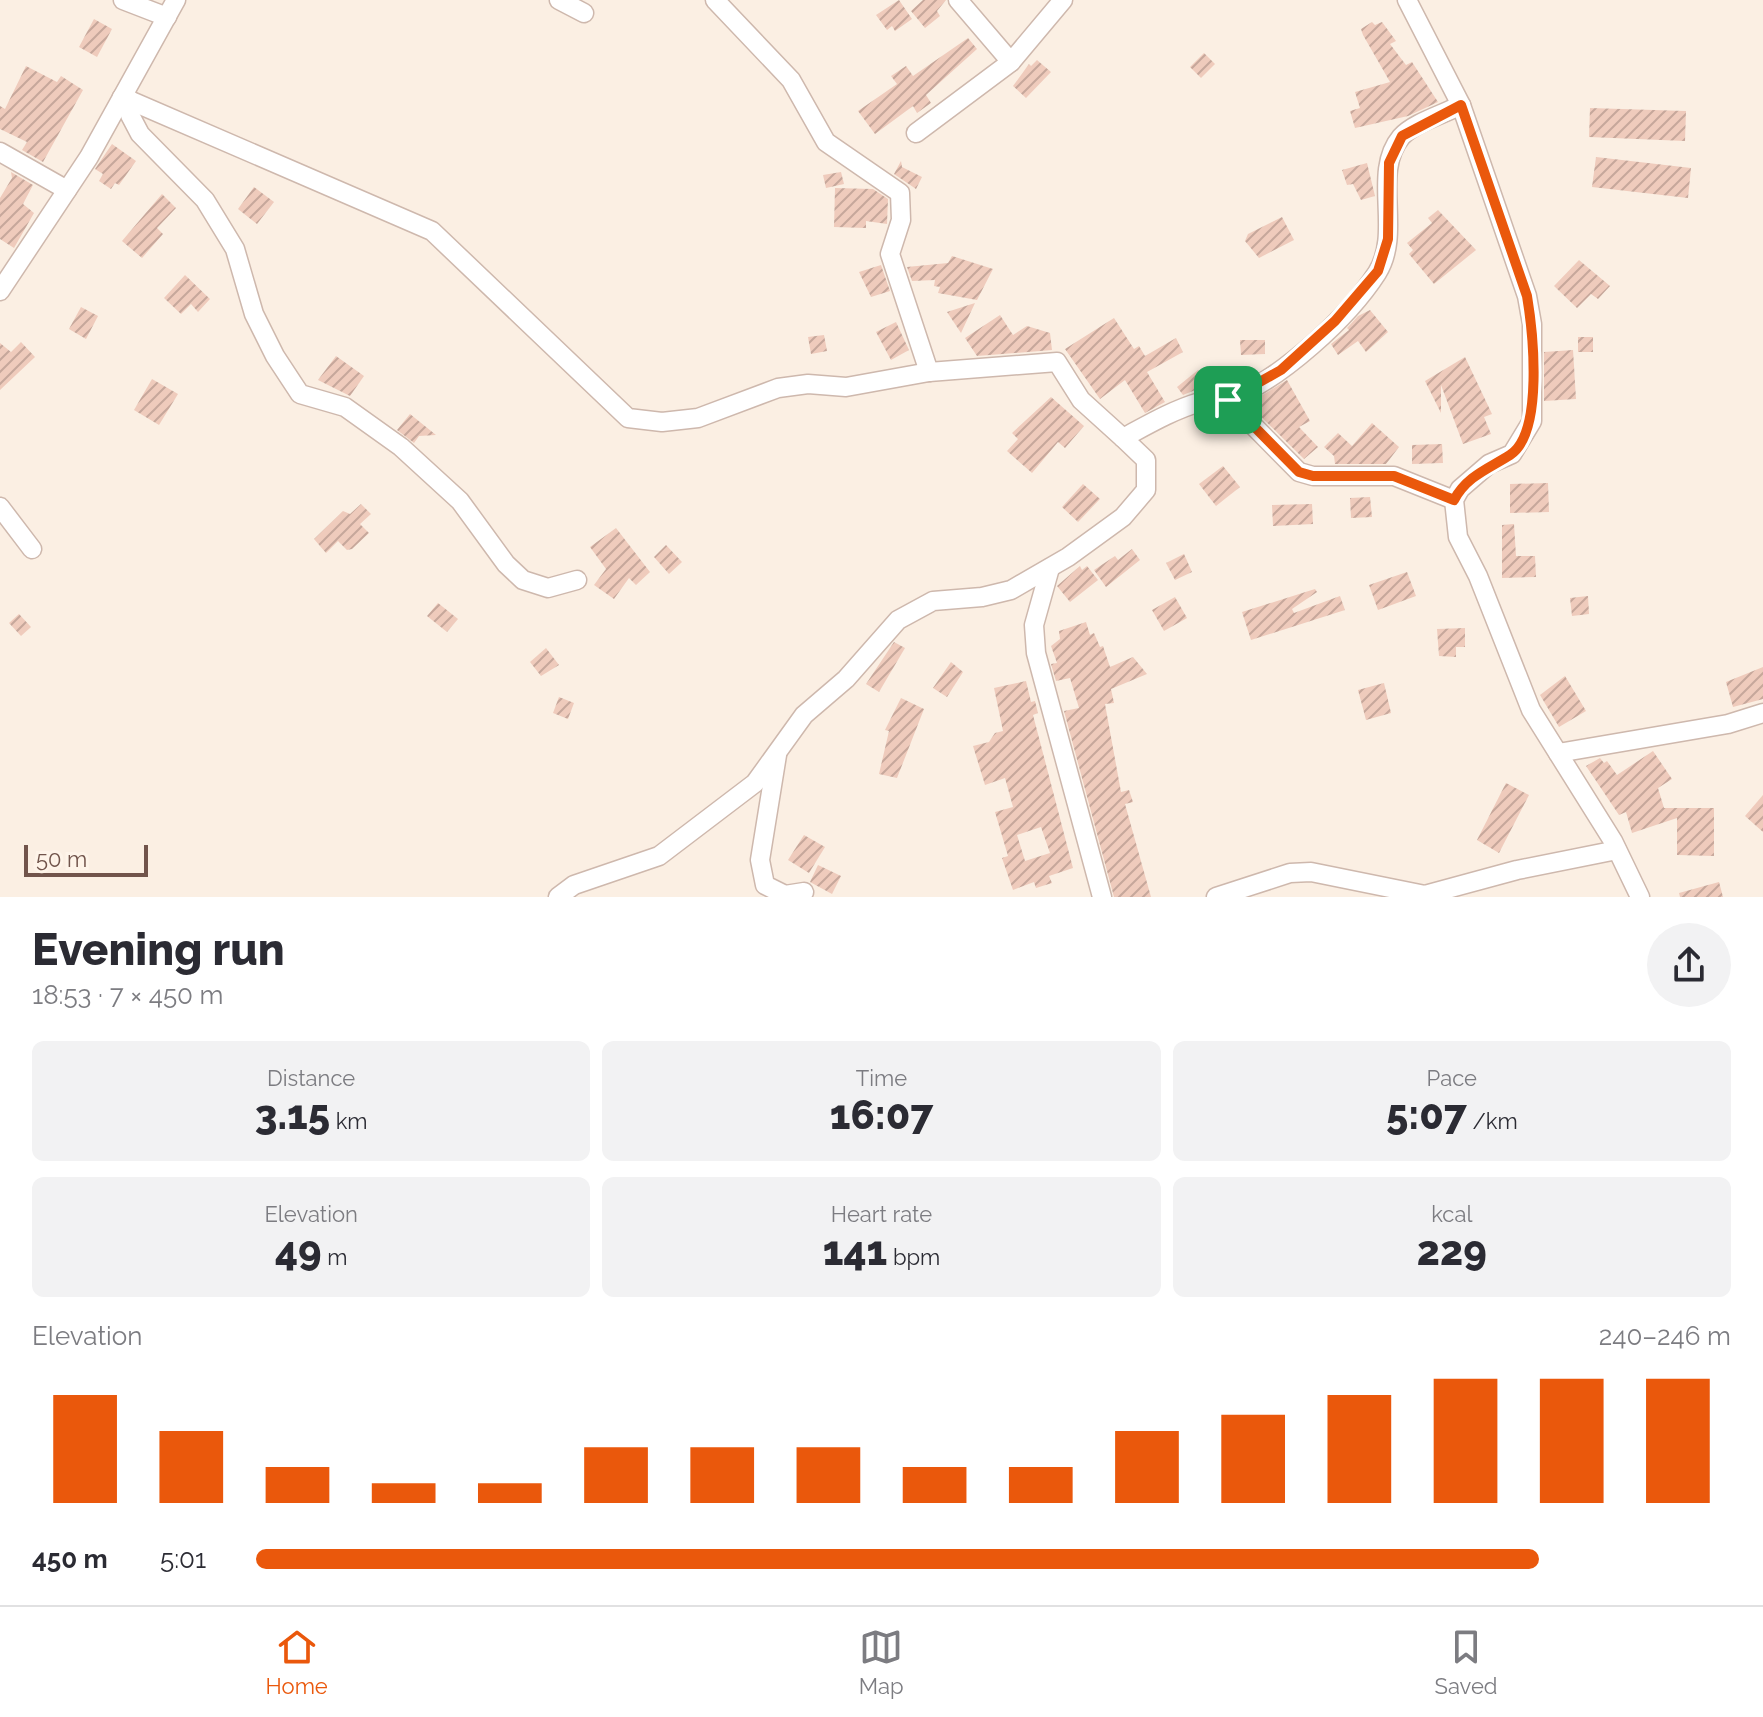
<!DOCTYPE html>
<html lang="en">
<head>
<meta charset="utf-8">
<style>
	:root { --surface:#fff; --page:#f2f2f3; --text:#2b2b33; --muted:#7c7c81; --line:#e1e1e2; --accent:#ea580c }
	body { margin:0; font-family:Raleway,sans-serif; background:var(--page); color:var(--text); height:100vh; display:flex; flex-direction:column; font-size:30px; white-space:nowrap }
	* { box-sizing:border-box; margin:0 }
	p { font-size:26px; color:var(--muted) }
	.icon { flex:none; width:44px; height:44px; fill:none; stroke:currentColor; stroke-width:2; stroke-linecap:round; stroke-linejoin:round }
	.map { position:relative; height:897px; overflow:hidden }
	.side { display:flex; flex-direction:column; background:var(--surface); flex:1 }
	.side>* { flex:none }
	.scale { position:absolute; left:24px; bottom:20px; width:124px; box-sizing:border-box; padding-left:8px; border:4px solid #71544b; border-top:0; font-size:22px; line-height:28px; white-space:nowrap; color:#71544b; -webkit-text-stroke:6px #fef4e9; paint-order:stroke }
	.pin { position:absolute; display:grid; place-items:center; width:68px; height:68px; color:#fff; margin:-34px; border-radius:16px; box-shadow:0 4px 12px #0006 }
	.round { display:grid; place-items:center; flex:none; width:84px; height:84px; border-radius:42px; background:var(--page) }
	.headline { display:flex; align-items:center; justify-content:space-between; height:136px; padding:0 32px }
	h1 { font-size:44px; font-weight:800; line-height:60px }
	.figures { display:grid; grid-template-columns:repeat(3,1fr); gap:12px; height:136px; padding:8px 32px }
	.figures div { display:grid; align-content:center; border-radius:12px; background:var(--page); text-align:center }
	.figures b { font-size:40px; font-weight:800 }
	.figures small { font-size:22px; font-weight:400 }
	.figures p { font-size:22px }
	.chart { height:224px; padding:16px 32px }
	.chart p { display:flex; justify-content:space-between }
	.chart svg { width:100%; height:144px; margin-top:8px; stroke:var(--accent); stroke-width:6 }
	ul { padding:0 32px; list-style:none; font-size:26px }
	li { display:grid; grid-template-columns:128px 96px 1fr; align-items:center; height:60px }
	li i { height:20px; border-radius:10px; background:var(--accent) }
	.menu { display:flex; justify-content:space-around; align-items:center; height:112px; border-top:2px solid var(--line); background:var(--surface); font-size:22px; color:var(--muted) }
	.menu a { display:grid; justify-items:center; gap:4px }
	.menu .selected { color:var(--accent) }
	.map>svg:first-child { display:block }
</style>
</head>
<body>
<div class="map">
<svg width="1763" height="897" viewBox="0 0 1763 897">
	<defs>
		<pattern id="building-hatch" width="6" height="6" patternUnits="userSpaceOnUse" patternTransform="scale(2)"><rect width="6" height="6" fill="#efcbbc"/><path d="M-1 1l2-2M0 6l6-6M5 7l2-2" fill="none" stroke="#c6a79b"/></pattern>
	</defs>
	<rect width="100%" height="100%" fill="#fbefe3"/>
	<g fill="url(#building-hatch)" fill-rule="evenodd">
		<path d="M 899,0 L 912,19 L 895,31 L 892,26 L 887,30 L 876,15 Z"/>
		<path d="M 923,0 L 946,0 L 937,11 L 940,16 L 925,28 L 911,11 Z"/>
		<path d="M 94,19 L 112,29 L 97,57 L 79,47 Z"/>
		<path d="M 1372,22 L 1375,25 L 1382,22 L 1396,41 L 1390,44 L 1406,65 L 1412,62 L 1438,102 L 1408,116 L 1355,128 L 1350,111 L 1360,108 L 1355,92 L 1390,82 L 1363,35 L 1361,29 Z"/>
		<path d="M 968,38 L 977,49 L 926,95 L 931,103 L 917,113 L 913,106 L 875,134 L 858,111 L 897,84 L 891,76 L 906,66 L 913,76 Z"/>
		<path d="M 1204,53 L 1215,64 L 1201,78 L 1190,67 Z"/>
		<path d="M 1037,60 L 1051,72 L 1026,98 L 1013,86 L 1029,64 L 1031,66 Z"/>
		<path d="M 26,66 L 57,82 L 61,76 L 83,90 L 43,162 L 22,150 L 27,142 L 0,129 L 0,106 L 5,109 Z"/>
		<path d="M 1590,108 L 1686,111 L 1685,141 L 1589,137 Z"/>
		<path d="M 112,144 L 136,161 L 119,185 L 115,183 L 111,189 L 99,181 L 103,174 L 95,169 Z"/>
		<path d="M 1596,157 L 1691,168 L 1688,198 L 1592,187 Z"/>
		<path d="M 901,161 L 902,167 L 922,177 L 916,189 L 894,174 Z"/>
		<path d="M 1367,163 L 1375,196 L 1361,200 L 1353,184 L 1347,185 L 1342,170 Z"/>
		<path d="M 11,172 L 33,185 L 23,204 L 34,213 L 14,248 L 0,239 L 0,198 L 12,178 Z"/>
		<path d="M 841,172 L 844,184 L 826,188 L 823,175 Z"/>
		<path d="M 254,187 L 274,202 L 257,224 L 238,209 Z"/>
		<path d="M 835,188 L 873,189 L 888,199 L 887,224 L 866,221 L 866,228 L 834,227 Z"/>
		<path d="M 162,194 L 176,208 L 157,228 L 163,234 L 142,258 L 122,241 Z"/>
		<path d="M 1438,210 L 1476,250 L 1434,284 L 1409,254 L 1413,250 L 1407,243 L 1432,223 L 1428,218 Z"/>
		<path d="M 1282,217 L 1294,240 L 1259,258 L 1245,241 L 1248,234 Z"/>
		<path d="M 952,256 L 993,269 L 977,300 L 938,293 L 940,287 L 934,286 L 935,280 L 912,281 L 907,267 L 948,263 Z"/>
		<path d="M 1579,260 L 1610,286 L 1598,299 L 1591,294 L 1577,308 L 1554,286 Z"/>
		<path d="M 881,265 L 890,291 L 871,297 L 859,272 Z"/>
		<path d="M 185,275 L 210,299 L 198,312 L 191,304 L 181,314 L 164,298 Z"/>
		<path d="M 975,303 L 961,333 L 947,312 Z"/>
		<path d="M 81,307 L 98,316 L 86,339 L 69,329 Z"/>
		<path d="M 1370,310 L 1388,332 L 1366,352 L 1358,341 L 1338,355 L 1331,344 L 1349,330 L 1347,328 L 1358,316 Z"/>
		<path d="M 1000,315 L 1013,335 L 1027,326 L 1050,333 L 1052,350 L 977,356 L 965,338 Z"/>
		<path d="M 1114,318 L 1134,349 L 1139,346 L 1145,356 L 1176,338 L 1183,352 L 1147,372 L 1165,402 L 1145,413 L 1125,380 L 1100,399 L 1065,349 Z"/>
		<path d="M 896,322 L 909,350 L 891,360 L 876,332 Z"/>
		<path d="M 824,335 L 827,351 L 811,354 L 808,337 Z"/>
		<rect x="1578" y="337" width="15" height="15"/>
		<path d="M 1240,340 L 1265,340 L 1265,354 L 1241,355 Z"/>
		<path d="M 21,342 L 35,357 L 0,390 L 0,343 L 11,352 Z"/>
		<path d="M 1573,350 L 1576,399 L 1544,401 L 1544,352 Z"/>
		<path d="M 336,356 L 364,376 L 350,396 L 318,380 Z"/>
		<path d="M 1465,357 L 1492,414 L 1484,417 L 1491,434 L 1463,444 L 1441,385 L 1441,413 L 1425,381 Z"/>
		<path d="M 1230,369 L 1235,384 L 1215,388 L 1210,375 Z"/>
		<path d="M 1198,370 L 1210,384 L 1183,395 L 1177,387 Z"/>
		<path d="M 152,379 L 178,394 L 159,425 L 134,410 Z"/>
		<path d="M 1287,380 L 1310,421 L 1299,427 L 1318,447 L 1304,459 L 1248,404 Z"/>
		<path d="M 1051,397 L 1084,426 L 1065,448 L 1058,442 L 1032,473 L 1007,451 L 1018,439 L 1012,433 Z"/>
		<path d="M 410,414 L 436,435 L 419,436 L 414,443 L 397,430 Z"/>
		<path d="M 1372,423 L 1399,447 L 1386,464 L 1335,464 L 1334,456 L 1324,447 L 1338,433 L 1352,446 Z"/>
		<path d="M 1442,444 L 1443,463 L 1412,464 L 1412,445 Z"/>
		<path d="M 1223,466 L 1240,487 L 1216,506 L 1199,484 Z"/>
		<path d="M 1548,483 L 1549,512 L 1510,513 L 1510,484 Z"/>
		<path d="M 1083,484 L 1100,499 L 1078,522 L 1062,507 Z"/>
		<path d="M 1370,497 L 1372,517 L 1351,518 L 1350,498 Z"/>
		<path d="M 361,504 L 371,514 L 360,524 L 369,533 L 352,549 L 347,550 L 338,541 L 326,553 L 314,539 L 343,511 L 350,514 Z"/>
		<path d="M 1312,504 L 1313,524 L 1273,526 L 1272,505 Z"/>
		<path d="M 1514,524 L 1516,556 L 1535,556 L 1536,577 L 1502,578 L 1502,525 Z"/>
		<path d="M 616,528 L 650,572 L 636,585 L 629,578 L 614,599 L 594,585 L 606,569 L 590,547 Z"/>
		<path d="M 666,545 L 682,562 L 669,574 L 654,557 Z"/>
		<path d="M 1132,549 L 1140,560 L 1106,587 L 1094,570 L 1115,556 L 1118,560 Z"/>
		<path d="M 1184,554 L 1192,572 L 1175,580 L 1166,563 Z"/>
		<path d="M 1080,566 L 1082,570 L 1087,566 L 1098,580 L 1070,602 L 1057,586 Z"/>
		<path d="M 1407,572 L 1416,596 L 1378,610 L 1369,585 Z"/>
		<path d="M 1315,589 L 1317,592 L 1292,609 L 1294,613 L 1340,596 L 1345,610 L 1251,640 L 1242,612 Z"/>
		<path d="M 1588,596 L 1589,614 L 1572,616 L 1570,598 Z"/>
		<path d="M 1175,597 L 1187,618 L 1164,631 L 1152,610 Z"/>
		<path d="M 438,603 L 458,619 L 447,632 L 427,616 Z"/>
		<path d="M 19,614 L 31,627 L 21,636 L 9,623 Z"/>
		<path d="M 1086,622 L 1090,635 L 1094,633 L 1100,647 L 1103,646 L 1110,667 L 1133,657 L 1147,674 L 1111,689 L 1114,703 L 1105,704 L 1121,792 L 1129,790 L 1133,802 L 1125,804 L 1151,897 L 1114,897 L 1064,711 L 1079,708 L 1070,678 L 1056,681 L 1051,664 L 1057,663 L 1051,646 L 1060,639 L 1059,631 Z"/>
		<path d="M 1465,628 L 1465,647 L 1456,647 L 1456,657 L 1439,656 L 1437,629 Z"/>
		<path d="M 894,642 L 905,648 L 879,692 L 866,684 Z"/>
		<path d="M 546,648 L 559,665 L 541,676 L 530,662 Z"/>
		<path d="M 951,662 L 963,672 L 947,697 L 933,688 Z"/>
		<path d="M 1763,667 L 1763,699 L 1733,707 L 1726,682 Z"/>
		<path d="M 1565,676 L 1586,711 L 1559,727 L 1540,695 Z"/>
		<path d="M 1026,681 L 1031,702 L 1035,701 L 1038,713 L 1033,715 L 1073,868 L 1049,876 L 1052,883 L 1036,888 L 1034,882 L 1013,890 L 1002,858 L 1008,856 L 995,812 L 1013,807 L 1005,778 L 985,785 L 973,746 L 989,742 L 995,733 L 1003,731 L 994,688 ZM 1041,827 L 1050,853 L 1025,861 L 1017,835 Z"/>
		<path d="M 1384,683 L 1391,713 L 1366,720 L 1358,690 Z"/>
		<path d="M 559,697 L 574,703 L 568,719 L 553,713 Z"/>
		<path d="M 901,698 L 924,709 L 897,778 L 879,774 L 889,731 L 885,730 Z"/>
		<path d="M 1653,751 L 1672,779 L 1658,788 L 1664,808 L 1714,808 L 1714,856 L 1677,855 L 1677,818 L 1632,833 L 1626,812 L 1619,815 L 1586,766 L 1600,758 L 1604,763 L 1607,761 L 1617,775 Z"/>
		<path d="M 1506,783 L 1529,795 L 1499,853 L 1477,840 Z"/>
		<path d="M 1763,795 L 1763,832 L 1745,816 Z"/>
		<path d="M 804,835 L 825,847 L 809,873 L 788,860 Z"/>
		<path d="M 818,865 L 841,876 L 832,894 L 810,882 Z"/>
		<path d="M 1719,882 L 1723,897 L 1680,897 L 1679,893 Z"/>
	</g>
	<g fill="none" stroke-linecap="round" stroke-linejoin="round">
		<g stroke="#ceb8ad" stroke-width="21">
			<g id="minor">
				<path d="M 123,0 L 167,17"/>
				<path d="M 559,0 L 584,13"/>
				<path d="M 715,0 L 791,80 L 826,142 L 900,193 L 901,220 L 890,254 L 929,372"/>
				<path d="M 958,0 L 1011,62 L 1063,0"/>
				<path d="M 1407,0 L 1461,105 L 1527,296 L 1532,324 L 1532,421 L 1512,454 L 1489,464 L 1460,489 L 1454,500 L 1458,537 L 1478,576 L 1531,710 L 1613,841 L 1640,897"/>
				<path d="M 122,97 L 432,231 L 628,418 L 662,422 L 698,418 L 778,388 L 808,384 L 846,387 L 929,372 L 1057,362 L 1081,400 L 1123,438"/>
				<path d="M 129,99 L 130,115 L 140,134 L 205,200 L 235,249 L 254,314 L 275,356 L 300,394 L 345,407 L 401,447 L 460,501 L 506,564 L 523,580 L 548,588 L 577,580"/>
				<path d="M 916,133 L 1011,62"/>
				<path d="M 0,152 L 67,190"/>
				<path d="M 0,291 L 89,157 L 176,0"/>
				<path d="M 1228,400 L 1299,472 L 1313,476 L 1394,476 L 1454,500"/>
				<path d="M 0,507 L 32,549"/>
				<path d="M 1050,568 L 1034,625 L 1036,653 L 1102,897"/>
				<path d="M 1558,753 L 1728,724 L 1763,713"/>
				<path d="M 777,755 L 760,860 L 765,885 L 785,895 L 804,892"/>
				<path d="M 558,897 L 574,885 L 659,856 L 755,783 L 804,715 L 846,679 L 898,620 L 933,601 L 982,597 L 1011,590 L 1068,557 L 1123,517 L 1146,490 L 1146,460 L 1123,438 C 1149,424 1173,410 1200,402 C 1210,399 1221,402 1230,399 C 1281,379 1348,318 1377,273 C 1403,232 1371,173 1401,137 C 1413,123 1444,114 1461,105"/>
				<path d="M 1216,897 L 1290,873 L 1311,872 L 1425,895 L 1517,870 L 1617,850"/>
			</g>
		</g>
		<use href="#minor" stroke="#fff" stroke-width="18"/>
	</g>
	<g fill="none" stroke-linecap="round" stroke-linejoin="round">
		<g stroke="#fff" stroke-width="16">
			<path id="route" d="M 1461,105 L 1527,296 C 1533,332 1544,433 1510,455 C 1488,469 1467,476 1454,500 L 1394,476 L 1313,476 L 1299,472 L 1228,400 L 1281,370 L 1335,321 L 1378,271 L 1388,239 L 1389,163 L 1402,136 Z"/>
		</g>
		<use href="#route" stroke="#ea580c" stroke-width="10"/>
	</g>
</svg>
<div class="scale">50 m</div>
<div class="pin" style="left:1228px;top:400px;background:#1e9e55"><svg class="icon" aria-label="arrive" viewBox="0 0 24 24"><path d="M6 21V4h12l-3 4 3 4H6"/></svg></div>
</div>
<section class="side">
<div class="headline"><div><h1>Evening run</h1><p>18:53 · 7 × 450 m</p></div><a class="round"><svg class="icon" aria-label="share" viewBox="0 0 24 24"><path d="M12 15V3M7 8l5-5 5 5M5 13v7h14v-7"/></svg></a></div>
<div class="figures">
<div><p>Distance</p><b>3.15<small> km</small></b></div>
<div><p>Time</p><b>16:07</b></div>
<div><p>Pace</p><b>5:07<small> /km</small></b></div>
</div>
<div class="figures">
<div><p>Elevation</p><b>49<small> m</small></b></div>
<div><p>Heart rate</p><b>141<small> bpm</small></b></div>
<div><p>kcal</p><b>229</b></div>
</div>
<div class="chart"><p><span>Elevation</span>240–246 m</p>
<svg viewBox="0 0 160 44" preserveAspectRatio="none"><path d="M5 44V11M15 44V22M25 44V33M35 44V38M45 44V38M55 44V27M65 44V27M75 44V27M85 44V33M95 44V33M105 44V22M115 44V17M125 44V11M135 44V6M145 44V6M155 44V6"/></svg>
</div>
<ul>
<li><b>450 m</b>5:01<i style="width:87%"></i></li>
</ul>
</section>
<nav class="menu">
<a class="selected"><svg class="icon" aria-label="home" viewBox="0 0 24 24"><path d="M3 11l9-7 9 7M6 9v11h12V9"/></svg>Home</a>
<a><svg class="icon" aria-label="map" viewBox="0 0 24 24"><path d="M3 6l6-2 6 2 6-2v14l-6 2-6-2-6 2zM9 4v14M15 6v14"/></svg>Map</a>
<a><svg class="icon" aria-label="saved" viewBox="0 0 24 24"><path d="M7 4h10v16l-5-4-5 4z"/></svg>Saved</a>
</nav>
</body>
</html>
